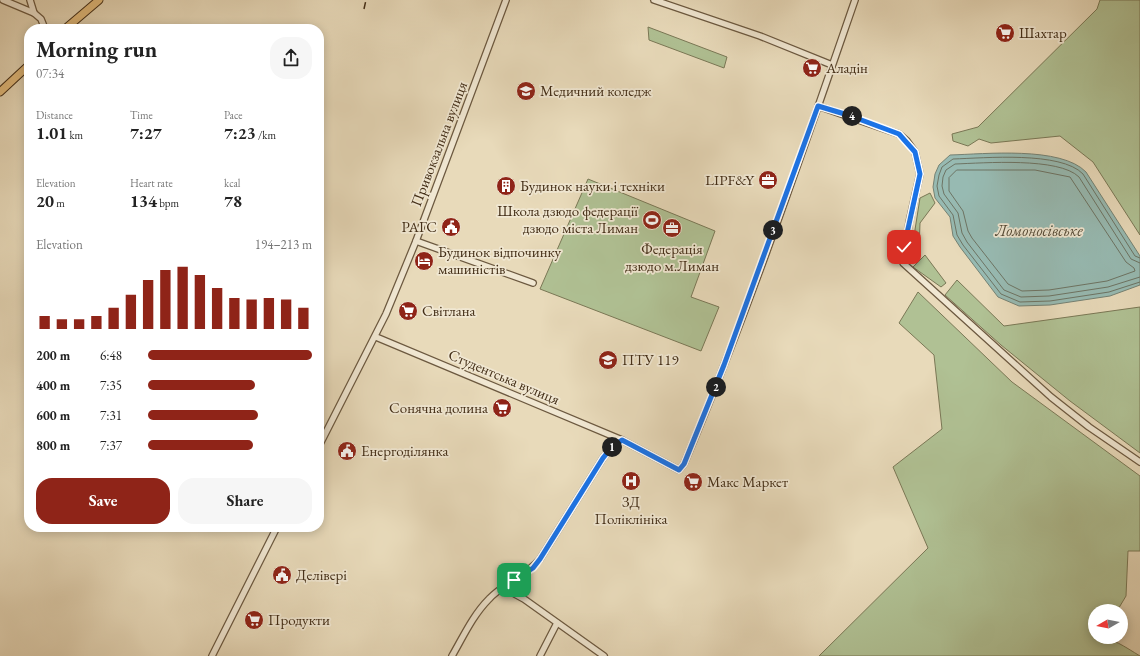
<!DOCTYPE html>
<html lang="en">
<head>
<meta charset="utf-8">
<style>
	:root { --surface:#fff; --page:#f6f6f6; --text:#222; --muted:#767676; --accent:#8f2418 }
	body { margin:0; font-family:"EB Garamond",serif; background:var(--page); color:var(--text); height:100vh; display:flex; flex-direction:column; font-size:15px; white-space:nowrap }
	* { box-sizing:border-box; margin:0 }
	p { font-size:13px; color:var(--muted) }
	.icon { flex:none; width:22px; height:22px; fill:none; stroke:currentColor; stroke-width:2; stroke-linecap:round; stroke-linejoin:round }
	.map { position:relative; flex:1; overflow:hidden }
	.side { position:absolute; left:24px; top:24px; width:300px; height:508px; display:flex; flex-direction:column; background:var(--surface); border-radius:16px; box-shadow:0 2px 10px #0003 }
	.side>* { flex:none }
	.needle { width:26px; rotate:261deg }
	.buttons { position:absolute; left:1088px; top:604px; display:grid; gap:8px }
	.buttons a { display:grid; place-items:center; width:40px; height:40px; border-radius:50%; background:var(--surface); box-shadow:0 2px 10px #0003; font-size:20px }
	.pin { position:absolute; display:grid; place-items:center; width:34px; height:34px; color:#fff; margin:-17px; border-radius:8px; box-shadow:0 2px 6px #0006 }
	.km { position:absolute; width:20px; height:20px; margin:-10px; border-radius:50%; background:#222; color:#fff; font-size:11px; line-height:20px; text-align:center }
	.round { display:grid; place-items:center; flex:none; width:42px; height:42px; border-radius:16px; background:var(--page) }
	.headline { display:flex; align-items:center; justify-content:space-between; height:68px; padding:0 12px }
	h1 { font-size:22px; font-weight:700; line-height:30px }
	.stats { display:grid; grid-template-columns:repeat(3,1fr); gap:6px; height:68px; padding:4px 12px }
	.stats div { display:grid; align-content:center }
	.stats b { font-size:17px; font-weight:700 }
	.stats small { font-size:11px; font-weight:400 }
	.stats p { font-size:11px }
	.chart { height:112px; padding:8px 12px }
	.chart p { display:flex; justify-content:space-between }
	.chart svg { width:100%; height:72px; margin-top:4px; stroke:var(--accent); stroke-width:6 }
	.cta { display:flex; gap:8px; margin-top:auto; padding:8px 12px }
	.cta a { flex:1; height:46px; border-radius:16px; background:var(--accent); color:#fff; font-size:16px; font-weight:700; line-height:46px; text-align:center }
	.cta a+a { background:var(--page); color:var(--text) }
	ul { padding:0 12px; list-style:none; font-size:13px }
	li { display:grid; grid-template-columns:64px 48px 1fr; align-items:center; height:30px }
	li i { height:10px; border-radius:5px; background:var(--accent) }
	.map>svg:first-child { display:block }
</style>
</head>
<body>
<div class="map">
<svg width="1140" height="656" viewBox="0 0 1140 656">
	<rect width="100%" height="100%" fill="#e8daba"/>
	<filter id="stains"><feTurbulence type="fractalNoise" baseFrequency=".005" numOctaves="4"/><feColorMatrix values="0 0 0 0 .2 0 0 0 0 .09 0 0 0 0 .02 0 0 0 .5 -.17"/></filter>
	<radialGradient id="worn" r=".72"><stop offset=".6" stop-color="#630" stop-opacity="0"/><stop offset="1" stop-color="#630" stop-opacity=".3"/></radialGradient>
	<g fill="#b0c194" stroke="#7a7856">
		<path d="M 1100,0 L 1140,0 L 1140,235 L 1093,162 L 1060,136 L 991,143 L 979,139 L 968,146 L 953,141 L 952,134 L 978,127 L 1097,9 Z"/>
		<path d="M 648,27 L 727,57 L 724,68 L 649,40 Z"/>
		<path d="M 588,179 L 715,231 L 691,297 L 719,307 L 701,351 L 540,289 Z"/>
		<path d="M 930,193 L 935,203 L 920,223 L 919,250 L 911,255 L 920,198 Z"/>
		<path d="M 925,255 L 946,283 L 941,287 L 913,267 Z"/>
		<path d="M 957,280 L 1004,326 L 1140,307 L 1140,453 L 1070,401 L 1001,345 L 945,295 Z"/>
		<path d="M 918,292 L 1012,382 L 1140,476 L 1140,551 L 1128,551 L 1126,596 L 1117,611 L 1095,611 L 1095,637 C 1112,637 1125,647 1140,656 L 819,656 L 928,548 L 893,467 L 942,429 L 934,355 L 899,323 Z"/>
	</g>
	<path fill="#97bab2" stroke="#758274" d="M 950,155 C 985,154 1061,146 1086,172 L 1140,256 L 1140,285 L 1110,296 L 1050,305 L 1019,306 L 998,297 L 960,247 L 953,236 L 950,217 L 935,198 L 933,187 L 935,174 L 939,165 Z"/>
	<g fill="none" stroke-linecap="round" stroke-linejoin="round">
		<g stroke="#6d7464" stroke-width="1">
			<path d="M 957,170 L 1035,170 L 1070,177 L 1126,262 L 1134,268 L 1135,271 L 1107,281 L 1049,290 L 1022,291 L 1008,284 L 972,238 L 968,231 L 963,211 L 949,191 L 949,178 Z"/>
			<path d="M 1140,258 L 1135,256 L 1083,174 C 1061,151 985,158 953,159 L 942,167 L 939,175 L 937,186 L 939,196 L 953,215 L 957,235 L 963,245 L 1001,294 L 1020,302 L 1050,301 L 1109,292 L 1140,282"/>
			<path d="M 1140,263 L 1131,259 L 1079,177 C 1059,157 984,163 955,164 L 946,170 L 943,177 L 942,186 L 944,194 L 958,213 L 962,233 L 967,242 L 1004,290 L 1021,297 L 1049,296 L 1108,287 L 1140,277"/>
		</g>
		<g stroke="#6c5940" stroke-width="8">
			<g id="minor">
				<path d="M 3,0 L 34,13"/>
				<path d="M 30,0 L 34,13 L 41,19 L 45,29"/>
				<path d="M 654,0 L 760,36 L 832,65"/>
				<path d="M 818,106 L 899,134 L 907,141 L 915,152 L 920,174 L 909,223 L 903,263 L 1051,397 L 1089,427 L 1140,462"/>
				<path d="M 416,241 L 533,283"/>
				<path d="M 376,337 L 622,440"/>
				<path d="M 319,446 L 386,314 L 416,241 L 506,0"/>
				<path d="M 502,587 L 524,599 L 604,656"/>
				<path d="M 212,656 L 277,527"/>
				<path d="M 452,656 C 463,637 473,615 489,599 C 504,583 526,576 540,559 L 603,458 L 612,447 L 622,440 L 679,470 L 684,464 C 748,312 801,156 855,0"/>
				<path d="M 540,656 L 557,623"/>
			</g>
		</g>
		<g stroke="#432e17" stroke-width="9">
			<g id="major">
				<path d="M 65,29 L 99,0"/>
				<path d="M 0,92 L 29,65"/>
			</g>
		</g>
		<use href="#minor" stroke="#f0e7d2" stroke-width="5.5"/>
		<use href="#major" stroke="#e4bd7d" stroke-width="7"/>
		<path stroke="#432e17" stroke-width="1.5" stroke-dasharray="7 7" stroke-linecap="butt" d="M 364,9 L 366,0"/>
	</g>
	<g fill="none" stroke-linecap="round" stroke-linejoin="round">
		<g stroke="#fff" stroke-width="8">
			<path id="route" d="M 514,580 L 533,568 L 540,559 L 603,458 L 612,447 L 622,440 L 679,470 L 684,464 L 724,365 L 818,106 L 848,115 L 899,134 L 915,152 L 920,174 L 904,247"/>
		</g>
		<use href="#route" stroke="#1a73e8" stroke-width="5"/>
	</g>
	<defs>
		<g id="supermarket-disc" transform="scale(1)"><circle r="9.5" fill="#8f2418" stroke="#f0e7d2"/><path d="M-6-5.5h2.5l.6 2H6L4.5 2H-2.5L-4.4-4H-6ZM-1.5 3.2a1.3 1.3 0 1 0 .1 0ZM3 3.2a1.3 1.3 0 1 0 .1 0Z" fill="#fff"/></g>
		<g id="school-disc" transform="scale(1)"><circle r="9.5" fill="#8f2418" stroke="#f0e7d2"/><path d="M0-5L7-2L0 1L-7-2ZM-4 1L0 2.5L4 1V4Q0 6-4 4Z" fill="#fff"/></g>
		<g id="office-disc" transform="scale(1)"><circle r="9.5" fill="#8f2418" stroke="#f0e7d2"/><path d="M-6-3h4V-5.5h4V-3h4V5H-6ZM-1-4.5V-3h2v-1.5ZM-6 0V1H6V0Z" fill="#fff"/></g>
		<g id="building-disc" transform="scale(1)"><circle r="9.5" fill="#8f2418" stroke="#f0e7d2"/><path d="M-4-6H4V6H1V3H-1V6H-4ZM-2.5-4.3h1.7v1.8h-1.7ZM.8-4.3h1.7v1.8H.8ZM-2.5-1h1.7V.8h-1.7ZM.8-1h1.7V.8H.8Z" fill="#fff"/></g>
		<g id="stadium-disc" transform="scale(1)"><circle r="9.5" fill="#8f2418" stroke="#f0e7d2"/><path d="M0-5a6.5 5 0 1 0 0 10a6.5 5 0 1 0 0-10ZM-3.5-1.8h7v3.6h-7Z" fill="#fff"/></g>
		<g id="civic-disc" transform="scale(1)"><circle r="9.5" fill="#8f2418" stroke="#f0e7d2"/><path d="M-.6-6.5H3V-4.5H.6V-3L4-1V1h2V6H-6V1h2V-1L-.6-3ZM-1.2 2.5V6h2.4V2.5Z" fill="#fff"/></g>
		<g id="hotel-disc" transform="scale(1)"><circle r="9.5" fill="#8f2418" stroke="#f0e7d2"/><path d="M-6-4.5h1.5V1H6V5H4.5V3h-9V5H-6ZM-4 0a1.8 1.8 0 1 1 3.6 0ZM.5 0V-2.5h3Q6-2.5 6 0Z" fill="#fff"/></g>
		<g id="hospital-disc" transform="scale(1)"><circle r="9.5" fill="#8f2418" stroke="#f0e7d2"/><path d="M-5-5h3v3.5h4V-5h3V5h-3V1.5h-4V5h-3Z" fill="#fff"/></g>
	</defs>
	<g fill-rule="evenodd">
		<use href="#supermarket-disc" x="1005" y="33"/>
		<use href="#supermarket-disc" x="812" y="68"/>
		<use href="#school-disc" x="526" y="91"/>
		<use href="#office-disc" x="768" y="180"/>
		<use href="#building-disc" x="506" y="186"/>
		<use href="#stadium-disc" x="652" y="220"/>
		<use href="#civic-disc" x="451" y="227"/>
		<use href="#office-disc" x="672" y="228"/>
		<use href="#hotel-disc" x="424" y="261"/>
		<use href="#supermarket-disc" x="408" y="311"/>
		<use href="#school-disc" x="608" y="360"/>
		<use href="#supermarket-disc" x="502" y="408"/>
		<use href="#civic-disc" x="347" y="451"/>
		<use href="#hospital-disc" x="631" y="481"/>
		<use href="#supermarket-disc" x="693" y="482"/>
		<use href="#civic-disc" x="282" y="575"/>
		<use href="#supermarket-disc" x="254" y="620"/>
	</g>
	<g text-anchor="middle" stroke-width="3.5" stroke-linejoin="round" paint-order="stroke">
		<g font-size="15" fill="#432e17" stroke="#f0e7d2" text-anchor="start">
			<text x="1019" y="38">Шахтар</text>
			<text x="826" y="73">Аладін</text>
			<text x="540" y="96">Медичний коледж</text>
			<text x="754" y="185" text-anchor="end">LIPF&amp;Y</text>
			<text x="520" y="191">Будинок науки і техніки</text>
			<text x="638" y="216" text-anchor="end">Школа дзюдо федерації<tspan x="638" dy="17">дзюдо міста Лиман</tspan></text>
			<text x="437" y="232" text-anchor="end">РАГС</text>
			<text x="672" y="254" text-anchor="middle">Федерація<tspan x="672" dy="17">дзюдо м.Лиман</tspan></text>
			<text x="438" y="257">Будинок відпочинку<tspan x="438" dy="17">машиністів</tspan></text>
			<text x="422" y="316">Світлана</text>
			<text x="622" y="365">ПТУ 119</text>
			<text x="488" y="413" text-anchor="end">Сонячна долина</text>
			<text x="361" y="456">Енергоділянка</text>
			<text x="707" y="487">Макс Маркет</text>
			<text x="631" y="507" text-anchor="middle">ЗД<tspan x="631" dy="17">Поліклініка</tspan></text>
			<text x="296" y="580">Делівері</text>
			<text x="268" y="625">Продукти</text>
		</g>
		<g font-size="15" fill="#432e17" stroke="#f0e7d2">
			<text transform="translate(439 144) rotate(-69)" y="5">Привокзальна вулиця</text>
			<text transform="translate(504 377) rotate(23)" y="5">Студентська вулиця</text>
		</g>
		<g font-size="16" font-style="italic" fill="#544a36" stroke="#f0e7d2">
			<text x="1039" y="236">Ломоносівське</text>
		</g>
	</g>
	<rect width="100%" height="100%" filter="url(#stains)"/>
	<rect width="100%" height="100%" fill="url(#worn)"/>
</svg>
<div class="buttons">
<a><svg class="needle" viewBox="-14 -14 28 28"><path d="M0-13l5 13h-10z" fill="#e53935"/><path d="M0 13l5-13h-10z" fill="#767676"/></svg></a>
</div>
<div class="pin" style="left:514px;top:580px;background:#1e9e55"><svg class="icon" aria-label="arrive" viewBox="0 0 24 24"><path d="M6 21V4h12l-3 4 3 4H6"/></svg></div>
<div class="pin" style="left:904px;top:247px;background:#d93025"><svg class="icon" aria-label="check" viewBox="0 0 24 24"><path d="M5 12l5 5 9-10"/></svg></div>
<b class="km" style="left:612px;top:447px">1</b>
<b class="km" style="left:716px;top:387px">2</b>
<b class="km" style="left:773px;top:230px">3</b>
<b class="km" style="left:852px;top:116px">4</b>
<section class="side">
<div class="headline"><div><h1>Morning run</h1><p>07:34</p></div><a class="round"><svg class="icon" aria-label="share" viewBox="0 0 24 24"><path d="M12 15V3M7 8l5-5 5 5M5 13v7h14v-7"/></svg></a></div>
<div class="stats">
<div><p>Distance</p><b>1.01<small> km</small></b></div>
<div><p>Time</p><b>7:27</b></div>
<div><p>Pace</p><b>7:23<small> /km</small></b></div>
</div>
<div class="stats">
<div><p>Elevation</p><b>20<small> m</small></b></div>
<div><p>Heart rate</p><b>134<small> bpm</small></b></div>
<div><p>kcal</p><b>78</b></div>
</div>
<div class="chart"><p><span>Elevation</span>194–213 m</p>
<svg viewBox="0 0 160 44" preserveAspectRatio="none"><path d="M5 44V36M15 44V38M25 44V38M35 44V36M45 44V31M55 44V23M65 44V14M75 44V8M85 44V6M95 44V11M105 44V19M115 44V25M125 44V26M135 44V25M145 44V26M155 44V31"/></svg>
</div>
<ul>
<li><b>200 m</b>6:48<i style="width:100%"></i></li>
<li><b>400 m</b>7:35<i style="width:65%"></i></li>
<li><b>600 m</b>7:31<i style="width:67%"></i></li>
<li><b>800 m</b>7:37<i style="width:64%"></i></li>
</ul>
<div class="cta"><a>Save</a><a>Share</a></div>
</section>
</div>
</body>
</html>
